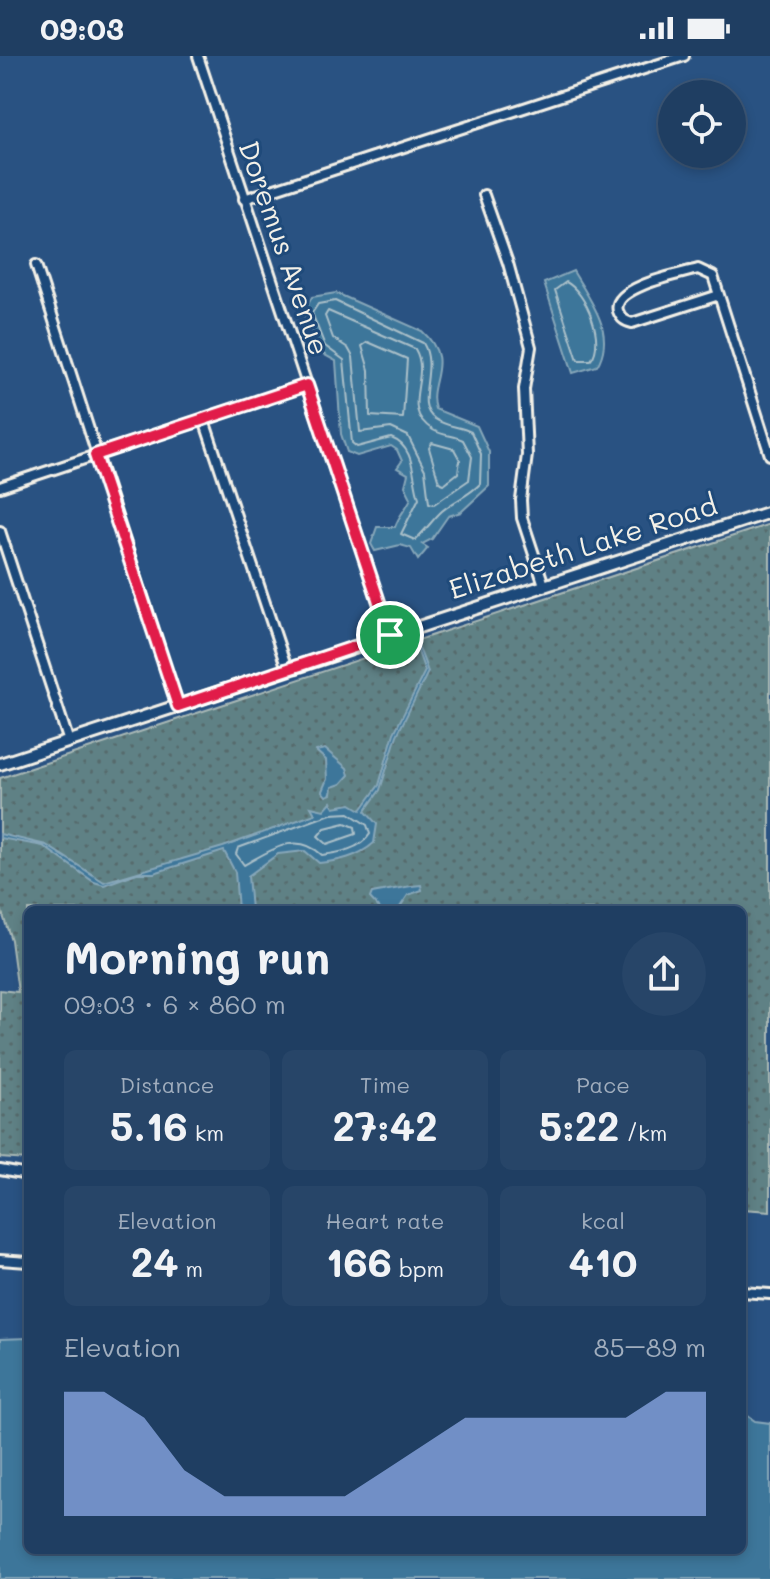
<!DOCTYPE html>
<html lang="en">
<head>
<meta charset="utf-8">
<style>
	:root { --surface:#1f3e62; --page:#274568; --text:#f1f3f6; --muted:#a1aebe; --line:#3c5777; --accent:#95b2f1 }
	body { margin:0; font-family:Mali,sans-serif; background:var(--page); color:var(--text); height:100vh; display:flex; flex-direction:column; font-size:30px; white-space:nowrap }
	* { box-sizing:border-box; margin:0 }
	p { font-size:26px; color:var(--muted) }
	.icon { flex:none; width:44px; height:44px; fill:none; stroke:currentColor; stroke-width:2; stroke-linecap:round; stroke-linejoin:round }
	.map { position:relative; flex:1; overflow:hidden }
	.sheet { position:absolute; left:24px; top:850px; width:722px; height:648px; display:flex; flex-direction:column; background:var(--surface); border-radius:12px; box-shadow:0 4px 12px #0003,0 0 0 2px var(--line) }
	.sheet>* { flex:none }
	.tools { position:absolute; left:658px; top:24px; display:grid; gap:16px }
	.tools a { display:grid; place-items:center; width:88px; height:88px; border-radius:50%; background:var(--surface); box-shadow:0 4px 12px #0003,0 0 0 2px var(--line); font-size:40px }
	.pin { position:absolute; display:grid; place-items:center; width:68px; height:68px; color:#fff; margin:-34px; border:4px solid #fff; border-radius:50%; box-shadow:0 2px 8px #0007 }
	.round { display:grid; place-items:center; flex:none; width:84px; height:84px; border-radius:42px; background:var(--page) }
	.headline { display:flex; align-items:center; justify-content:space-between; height:136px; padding:0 40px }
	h1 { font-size:44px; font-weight:700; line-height:60px }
	.metrics { display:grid; grid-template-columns:repeat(3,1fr); gap:12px; height:136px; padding:8px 40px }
	.metrics div { display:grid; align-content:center; border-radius:12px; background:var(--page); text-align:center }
	.metrics b { font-size:40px; font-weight:700 }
	.metrics small { font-size:22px; font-weight:400 }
	.metrics p { font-size:22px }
	.chart { height:224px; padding:16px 40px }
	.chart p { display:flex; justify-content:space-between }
	.chart svg { width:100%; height:144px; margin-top:8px; fill:var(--accent); opacity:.7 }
	.status { display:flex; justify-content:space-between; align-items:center; height:56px; padding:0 40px; background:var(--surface); direction:ltr }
	.status svg { height:22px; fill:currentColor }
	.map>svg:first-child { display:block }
</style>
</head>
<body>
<div class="status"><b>09:03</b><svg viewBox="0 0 49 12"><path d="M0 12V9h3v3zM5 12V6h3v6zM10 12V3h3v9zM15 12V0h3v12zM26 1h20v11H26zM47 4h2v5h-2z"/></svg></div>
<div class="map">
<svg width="770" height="1523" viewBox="0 0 770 1523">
	<defs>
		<pattern id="grass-dots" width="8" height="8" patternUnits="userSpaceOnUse" patternTransform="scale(2)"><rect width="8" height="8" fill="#5f8185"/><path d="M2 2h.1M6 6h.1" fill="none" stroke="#566a6c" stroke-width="1.8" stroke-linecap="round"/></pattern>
	</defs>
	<rect width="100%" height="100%" fill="#295282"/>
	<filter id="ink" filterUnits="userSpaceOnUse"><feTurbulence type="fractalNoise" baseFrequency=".0125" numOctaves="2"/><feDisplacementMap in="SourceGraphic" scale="16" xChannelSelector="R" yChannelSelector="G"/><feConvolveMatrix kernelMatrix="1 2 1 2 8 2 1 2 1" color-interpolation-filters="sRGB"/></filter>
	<g filter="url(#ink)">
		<path fill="url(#grass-dots)" stroke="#aab9b6" stroke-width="2" d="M 770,468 L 770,1155 L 742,1153 L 742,854 L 28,854 L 28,1104 L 0,1102 L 0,934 L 18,936 L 11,884 L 0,850 L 0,722 Z"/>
		<g fill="#3e769a" stroke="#87a7b9" stroke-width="2">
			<path d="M 573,215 C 590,244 617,277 597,310 L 573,317 L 544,227 Z"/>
			<path d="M 336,237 L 422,275 C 456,306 426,326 435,353 L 477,370 L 489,396 L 489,430 L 461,456 L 448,460 L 432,483 L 422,488 L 428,492 L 418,504 L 411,492 L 400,489 L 375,495 L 371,488 L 377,471 L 395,471 C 399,459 407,452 411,442 L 405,430 L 408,418 L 397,412 L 402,405 L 397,394 L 391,390 L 357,400 L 347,396 L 341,378 L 336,305 L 321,297 L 303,257 L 312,241 Z"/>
			<path d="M 415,588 L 418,589 L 428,616 L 397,679 L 380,734 L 365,755 L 377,768 L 374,787 C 358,801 339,805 319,807 L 305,795 L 278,798 L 248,820 L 251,854 L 238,854 L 235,816 L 224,795 L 154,817 L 137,817 L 104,829 L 94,826 L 43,790 L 0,782 L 0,778 L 46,789 L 104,826 L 223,791 L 315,758 L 311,751 L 324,754 L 331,746 L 334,751 L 351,748 L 361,754 L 379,729 L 394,677 L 425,615 Z"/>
			<path d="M 325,693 L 347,712 L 349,719 L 341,728 L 332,731 L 331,738 L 326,740 L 322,735 L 327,723 L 326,704 L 316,695 Z"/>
			<path d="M 411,830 L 421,829 L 422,834 L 408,839 L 398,854 L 381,854 L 370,842 L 372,837 Z"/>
			<path d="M 28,1282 L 28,1494 L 742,1494 L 742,1356 L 755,1365 L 770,1367 L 770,1523 L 0,1523 L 0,1283 Z"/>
		</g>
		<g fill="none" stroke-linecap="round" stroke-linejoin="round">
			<g stroke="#abc0c9" stroke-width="2">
				<path d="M 566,226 C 586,236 606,285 591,304 L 578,304 L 555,234 Z"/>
				<path d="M 335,245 L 423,287 C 439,313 413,348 435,363 C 447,371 459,370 471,376 L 481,398 L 480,428 C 468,440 454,445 442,455 C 434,462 425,475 415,484 L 401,478 L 419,442 C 412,422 416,391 391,382 L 357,391 L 352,387 L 344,304 L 325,290 L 312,257 L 318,248 Z"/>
				<path d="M 328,255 L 415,293 C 432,322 398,352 433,374 C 443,380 453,379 463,384 L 472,401 L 469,424 L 434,448 L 429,447 L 425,414 L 408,380 L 391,372 L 360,376 L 353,301 L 348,292 L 333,282 L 325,260 Z"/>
				<path d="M 368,286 L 407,303 L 403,362 L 370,360 L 369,314 L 362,290 Z"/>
				<path d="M 432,387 L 454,393 L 460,404 L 458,417 L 444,428 L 439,426 L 429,392 Z"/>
				<path d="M 349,757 L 367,769 L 370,778 C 361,793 338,797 322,799 C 296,774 270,795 244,809 L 236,798 L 238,792 L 331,758 Z"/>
				<path d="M 345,767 L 355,771 L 356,778 L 327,788 L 318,780 L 325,772 Z"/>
			</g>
			<g stroke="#f4f1e8" stroke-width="14">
				<g id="minor">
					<path d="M 198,0 L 390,579"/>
					<path d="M 484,139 L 508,207 L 531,291 L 524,333 L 527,399 L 521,444 L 522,462 L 544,529"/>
					<path d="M 244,143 L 684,0"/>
					<path d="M 36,209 L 178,650"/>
					<path d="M 719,239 L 632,267 C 625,265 621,263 618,255 C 611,231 680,218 698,213 L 713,220 L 719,239 L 770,399"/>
					<path d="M 204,364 L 287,613"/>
					<path d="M 0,431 L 307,329"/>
					<path d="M 0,475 L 69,686"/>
					<path d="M 0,1114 L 28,1119"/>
					<path d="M 0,1204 L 28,1206"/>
					<path d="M 742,1236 L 770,1238"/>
				</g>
			</g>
			<g stroke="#f4f1e8" stroke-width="16">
				<path id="major" d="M 0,708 L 770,456"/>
			</g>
			<use href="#minor" stroke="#1f4a7a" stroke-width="8"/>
			<use href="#major" stroke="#1f4a7a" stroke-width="10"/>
		</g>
	</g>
	<g fill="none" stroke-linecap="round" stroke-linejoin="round" filter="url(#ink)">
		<g stroke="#fff" stroke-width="16">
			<path id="route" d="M 307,329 L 390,579 L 178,650 L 95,399 Z"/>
		</g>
		<use href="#route" stroke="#e11d48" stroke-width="10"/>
	</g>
	<g text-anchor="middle" stroke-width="6" stroke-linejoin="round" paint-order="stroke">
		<g font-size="28" fill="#f4f1e8" stroke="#1f4a7a">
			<text transform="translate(284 192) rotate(71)" y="10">Doremus Avenue</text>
			<text transform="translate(583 491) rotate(-18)" y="10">Elizabeth Lake Road</text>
		</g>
	</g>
</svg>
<div class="tools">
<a><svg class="icon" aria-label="locate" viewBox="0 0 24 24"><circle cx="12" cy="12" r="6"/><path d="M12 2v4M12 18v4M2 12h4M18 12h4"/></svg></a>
</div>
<div class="pin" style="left:390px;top:579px;background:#1e9e55"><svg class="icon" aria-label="arrive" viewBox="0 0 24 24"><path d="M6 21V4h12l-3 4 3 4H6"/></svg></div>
<section class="sheet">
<div class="headline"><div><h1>Morning run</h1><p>09:03 · 6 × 860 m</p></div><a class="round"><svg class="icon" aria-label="share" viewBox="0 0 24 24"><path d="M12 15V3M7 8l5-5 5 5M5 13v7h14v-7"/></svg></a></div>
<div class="metrics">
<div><p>Distance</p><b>5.16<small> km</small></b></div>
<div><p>Time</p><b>27:42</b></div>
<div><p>Pace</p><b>5:22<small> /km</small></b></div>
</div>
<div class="metrics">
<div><p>Elevation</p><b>24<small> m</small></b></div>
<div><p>Heart rate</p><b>166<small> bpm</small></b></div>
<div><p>kcal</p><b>410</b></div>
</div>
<div class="chart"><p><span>Elevation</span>85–89 m</p>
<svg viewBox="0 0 160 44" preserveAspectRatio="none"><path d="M0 44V6L10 6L20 14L30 30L40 38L50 38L60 38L70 38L80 30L90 22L100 14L110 14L120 14L130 14L140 14L150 6L160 6V44z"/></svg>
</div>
</section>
</div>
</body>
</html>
